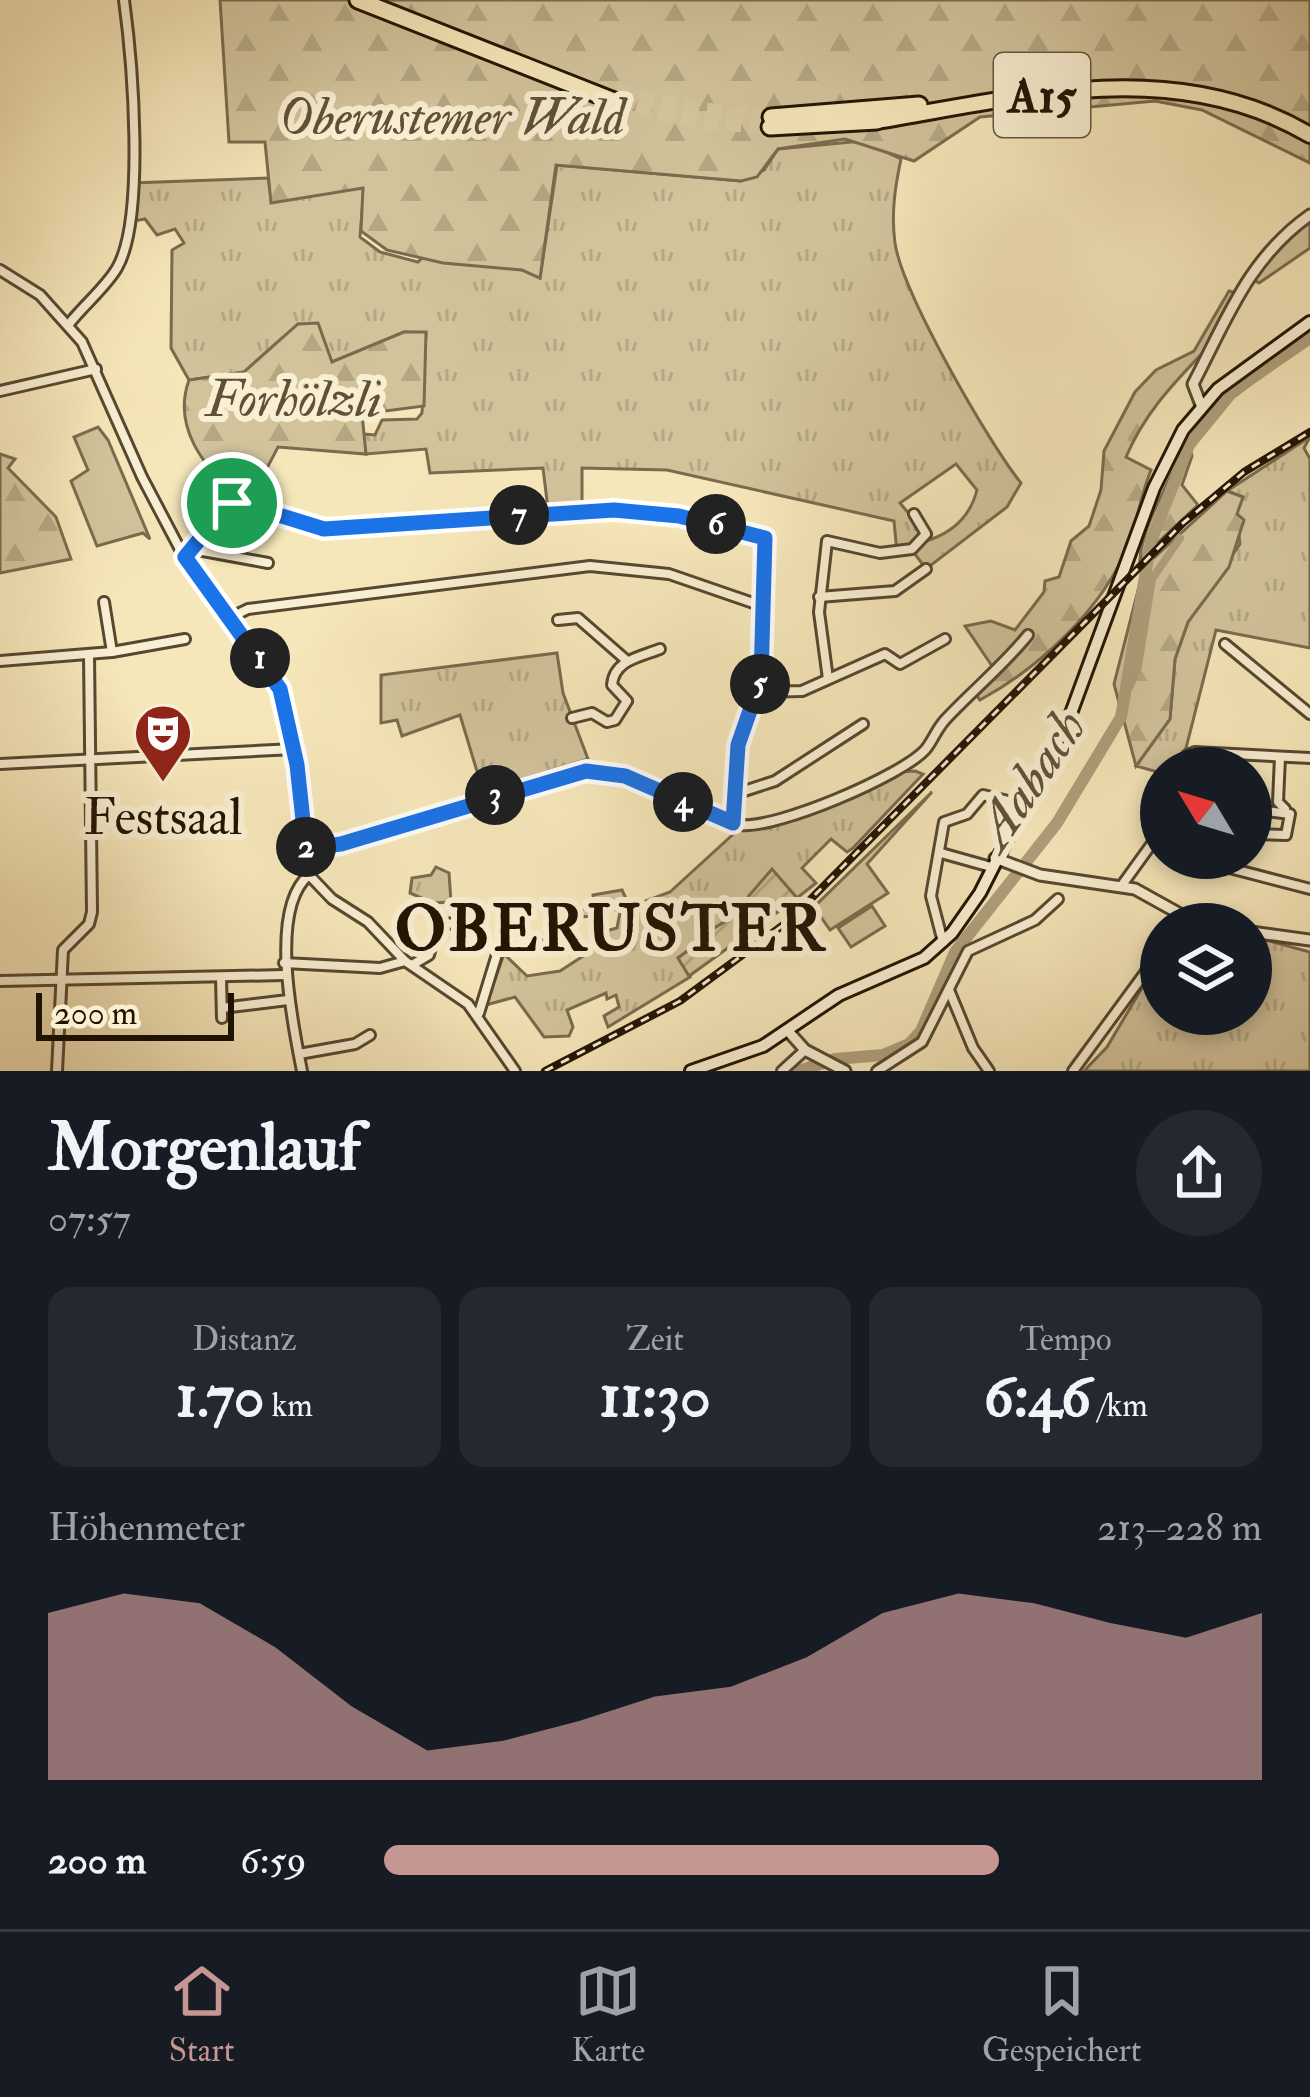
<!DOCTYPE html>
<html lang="de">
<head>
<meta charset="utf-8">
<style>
	:root { --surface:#171b24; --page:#242831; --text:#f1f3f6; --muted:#9ea1a6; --line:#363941; --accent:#c59692 }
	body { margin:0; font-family:"IM FELL Double Pica",serif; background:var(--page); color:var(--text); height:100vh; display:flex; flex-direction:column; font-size:45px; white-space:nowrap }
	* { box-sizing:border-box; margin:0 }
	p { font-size:39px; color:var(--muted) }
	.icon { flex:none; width:66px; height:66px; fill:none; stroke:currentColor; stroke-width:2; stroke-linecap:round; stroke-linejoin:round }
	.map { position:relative; height:1071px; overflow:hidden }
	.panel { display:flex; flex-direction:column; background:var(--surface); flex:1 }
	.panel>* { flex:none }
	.needle { width:78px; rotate:308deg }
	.controls { position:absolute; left:1140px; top:747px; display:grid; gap:24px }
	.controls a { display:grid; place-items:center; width:132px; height:132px; border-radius:50%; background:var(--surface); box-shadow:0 6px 18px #0003; font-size:60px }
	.scale { position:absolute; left:36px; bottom:30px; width:198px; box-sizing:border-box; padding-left:12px; border:6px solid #211302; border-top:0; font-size:33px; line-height:42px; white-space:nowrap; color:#211302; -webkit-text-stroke:9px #f9efd2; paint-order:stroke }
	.pin { position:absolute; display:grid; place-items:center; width:102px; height:102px; color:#fff; margin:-51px; border:6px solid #fff; border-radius:50%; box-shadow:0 3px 12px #0007 }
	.km { position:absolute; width:60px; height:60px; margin:-30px; border-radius:50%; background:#222; color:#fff; font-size:33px; line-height:60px; text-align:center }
	.round { display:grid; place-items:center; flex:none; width:126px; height:126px; border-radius:63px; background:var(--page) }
	.headline { display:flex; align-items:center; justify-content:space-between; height:204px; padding:0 48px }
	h1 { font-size:66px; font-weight:700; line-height:90px }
	.metrics { display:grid; grid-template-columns:repeat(3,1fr); gap:18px; height:204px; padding:12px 48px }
	.metrics div { display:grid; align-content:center; border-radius:24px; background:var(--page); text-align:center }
	.metrics b { font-size:60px; font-weight:700 }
	.metrics small { font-size:33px; font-weight:400 }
	.metrics p { font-size:33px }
	.chart { height:336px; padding:24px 48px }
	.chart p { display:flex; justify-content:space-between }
	.chart svg { width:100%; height:216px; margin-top:12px; fill:var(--accent); opacity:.7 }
	ul { padding:0 48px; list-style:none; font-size:39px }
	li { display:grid; grid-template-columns:192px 144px 1fr; align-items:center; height:90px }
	li i { height:30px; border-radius:15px; background:var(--accent) }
	.menu { display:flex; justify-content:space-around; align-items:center; height:168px; border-top:3px solid var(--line); background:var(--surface); font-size:33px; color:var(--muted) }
	.menu a { display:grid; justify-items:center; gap:6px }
	.menu .selected { color:var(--accent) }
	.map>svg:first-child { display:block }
</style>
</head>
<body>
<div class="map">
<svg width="1310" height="1071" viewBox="0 0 1310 1071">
	<defs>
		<pattern id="grass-tufts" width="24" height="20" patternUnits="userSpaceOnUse" patternTransform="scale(3)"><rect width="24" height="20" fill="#d2c39b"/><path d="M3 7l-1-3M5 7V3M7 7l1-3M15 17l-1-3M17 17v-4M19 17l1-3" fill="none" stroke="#b4a784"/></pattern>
		<pattern id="forest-firs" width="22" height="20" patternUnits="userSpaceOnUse" patternTransform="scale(3)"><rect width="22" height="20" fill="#d2c39b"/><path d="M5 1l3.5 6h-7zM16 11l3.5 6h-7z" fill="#b4a784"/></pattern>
		<pattern id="garden-furrows" width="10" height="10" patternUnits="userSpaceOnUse" patternTransform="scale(3)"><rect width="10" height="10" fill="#d2c39b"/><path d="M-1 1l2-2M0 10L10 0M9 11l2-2" fill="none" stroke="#b4a784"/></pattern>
	</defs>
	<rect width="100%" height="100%" fill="#f6e7ba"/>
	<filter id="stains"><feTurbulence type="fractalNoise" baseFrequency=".00167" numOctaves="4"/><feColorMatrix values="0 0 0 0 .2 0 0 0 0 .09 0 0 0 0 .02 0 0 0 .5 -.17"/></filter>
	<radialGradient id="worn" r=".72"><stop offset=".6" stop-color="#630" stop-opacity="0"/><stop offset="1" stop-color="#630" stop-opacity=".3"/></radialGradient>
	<g fill="url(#grass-tufts)" stroke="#7a6b4e" stroke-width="3" fill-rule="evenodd">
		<path d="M 862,141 L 901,159 C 895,187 891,214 895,243 C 902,292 988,442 1021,483 L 1007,507 L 926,569 L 912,550 L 897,553 L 894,521 L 667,470 L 582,468 L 582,507 L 548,509 L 543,468 L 430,473 L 426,449 L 366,454 L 363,434 L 375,435 L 382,420 L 417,419 L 422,413 L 426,333 L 404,332 L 332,362 L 298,324 L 244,372 L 189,380 L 171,348 L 172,250 L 184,243 L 175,229 L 157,235 L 145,219 L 128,222 L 132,183 L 268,178 L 272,202 L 364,187 L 360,237 L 380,252 L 418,262 L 422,258 L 522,270 L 540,278 L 557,165 L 741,181 L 764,170 L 778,149 ZM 956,464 L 977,490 C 970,518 951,534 923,542 L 926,534 L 900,503 Z"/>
		<path d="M 1310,215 L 1310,248 L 1259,283 L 1247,276 Z"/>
		<path d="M 1310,437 L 1304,448 L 1310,459 L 1310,648 L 1216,630 L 1181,768 L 1161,768 L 1161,773 L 1136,766 L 1170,719 L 1175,659 L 1188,622 L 1240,544 L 1236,514 L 1243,497 L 1227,491 Z"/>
		<path d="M 557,653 L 563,693 L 588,759 L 487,790 L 482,788 L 460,715 L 402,736 L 397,720 L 381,723 L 381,675 Z"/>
		<path d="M 915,771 L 923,774 L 853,848 L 847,852 L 831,839 L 802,868 L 816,883 L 797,898 L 772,870 L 730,919 L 696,939 L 697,944 L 678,958 L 690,977 L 608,1027 L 604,1016 L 619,1007 L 616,995 L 607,999 L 606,993 L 567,1010 L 573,1027 L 569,1036 L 544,1037 L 515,997 L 486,1005 L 504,954 L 527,976 L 560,971 L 597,947 L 594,934 L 617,928 L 620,912 L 612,908 L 599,916 L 576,917 L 574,913 L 595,905 L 593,895 L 622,890 L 630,907 L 670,892 L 740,828 L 769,828 L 794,820 L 898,772 Z"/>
		<path d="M 436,867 L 449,873 L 451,902 L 433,903 L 410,893 L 412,878 L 431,875 Z"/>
		<path d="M 1251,936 L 1310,952 L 1310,1071 L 1084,1071 L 1107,1047 L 1161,956 L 1161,1014 L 1251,1014 Z"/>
	</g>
	<g fill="url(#forest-firs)" stroke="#7a6b4e" stroke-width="3">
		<path d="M 220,0 L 1310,0 L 1310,163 L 1202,110 L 1155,101 L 980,117 L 914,161 L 845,139 L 778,149 L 757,177 L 741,181 L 556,165 L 540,278 L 522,270 L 443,263 L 387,250 L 361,231 L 363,188 L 271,203 L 265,142 L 229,142 Z"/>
		<path d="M 1229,291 L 1236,293 C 1229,309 1222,332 1211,344 C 1176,381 1146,410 1126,457 L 1151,470 C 1141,494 1138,519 1129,543 C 1104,608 1039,668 980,700 L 971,688 L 992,666 L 965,626 L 991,621 L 1015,630 L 1044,592 L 1045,581 L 1059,577 L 1071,541 L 1089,526 L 1101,490 L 1104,451 L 1135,392 L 1156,370 L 1194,351 Z"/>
		<path d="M 318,323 L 332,362 L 404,332 L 426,332 L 424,406 L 362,414 L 366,454 L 278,447 L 253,495 L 239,495 C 204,469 172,427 189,380 L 244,372 L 298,324 Z"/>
		<path d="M 1310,334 L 1310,340 L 1216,410 L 1189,445 L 1192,456 L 1182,485 L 1198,505 L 1140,559 C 1142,532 1157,505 1169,480 C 1208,399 1236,382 1310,334 Z"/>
		<path d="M 0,454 L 15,459 L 8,468 L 56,517 L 71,559 L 0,573 Z"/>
		<path d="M 1227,491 L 1243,497 L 1237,514 L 1244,520 L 1229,567 L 1188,622 L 1175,659 L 1170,719 L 1136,766 L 1114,684 L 1144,567 Z"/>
	</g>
	<path fill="url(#garden-furrows)" stroke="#7a6b4e" stroke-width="3" d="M 772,869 L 797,898 L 689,976 L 678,958 L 697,944 L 696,939 L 729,919 Z"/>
	<g fill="#d2c39b" stroke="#7a6b4e" stroke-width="3">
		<path d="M 98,427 L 108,440 L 150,539 L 143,533 L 97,546 L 71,481 L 88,470 L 74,437 Z"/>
		<path d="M 932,792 L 867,864 L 888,893 L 830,930 L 814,907 Z"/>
		<path d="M 872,906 L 885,926 L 851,947 L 838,928 Z"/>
	</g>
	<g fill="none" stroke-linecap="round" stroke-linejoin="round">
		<path stroke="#ae9f7b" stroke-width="8" d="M 1130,686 L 1138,666 L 1152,579 L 1180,538"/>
		<path stroke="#ae9f7b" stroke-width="12" d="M 799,1071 L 835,1059 L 883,1055 L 909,1044 L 921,1031 L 955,952 L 1057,823 L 1121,717 L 1151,541 L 1189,445 L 1233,391 L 1310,338"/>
		<g stroke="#d6c79e" stroke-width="15" stroke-dasharray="15 8" stroke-linecap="butt">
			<path d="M 617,91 L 696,109 L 771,117"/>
			<path d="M 614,101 L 692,121 L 770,127"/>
		</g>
		<g stroke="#564830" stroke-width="14">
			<g id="minor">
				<path d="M 0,270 L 40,295 L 82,342 L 142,477 L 193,574 L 280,689 L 297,765 L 309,875 L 332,899 L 368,922 L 405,961 L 468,1004 L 515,1071"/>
				<path d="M 69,324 C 83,306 106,287 117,268 C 146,218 132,58 124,0"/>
				<path d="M 0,391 L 96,369"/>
				<path d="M 192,549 L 268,563"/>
				<path d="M 185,557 L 227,506 L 237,502 L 337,530 L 615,510 L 679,516 L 765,538 L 761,679 L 738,745 L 733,823"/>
				<path d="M 819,597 L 895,591 L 926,569"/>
				<path d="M 104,602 L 112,652"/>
				<path d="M 227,619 L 248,609 L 590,566 L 669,574 L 759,605"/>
				<path d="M 558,620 L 578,618 L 626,660"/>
				<path d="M 1225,644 L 1310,714"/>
				<path d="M 0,661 L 112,652 L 185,639"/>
				<path d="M 828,679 L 819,612 L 827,541 L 880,553 L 912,549 L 926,534 L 914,514"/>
				<path d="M 759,692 L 802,691 L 885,654 L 900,664 L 945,639"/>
				<path d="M 572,718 L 592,713 L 607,722 L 615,720 L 627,701 L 612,685 C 614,660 640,657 660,649"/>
				<path d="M 1280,757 L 1278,802 L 1285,809"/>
				<path d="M 0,764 L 294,749"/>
				<path d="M 1181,768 L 1187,755 L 1195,752 L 1310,758"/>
				<path d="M 735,794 L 775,781 L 863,724"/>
				<path d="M 1251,809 L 1290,814 L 1286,835 L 1251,834"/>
				<path d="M 306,848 L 341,844 L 586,771 C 644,774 685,818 741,825 C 777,829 901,776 925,750 C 932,742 936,730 945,720 C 972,691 1003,666 1028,635"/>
				<path d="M 941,853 L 991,867"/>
				<path d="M 1191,858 L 1310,889"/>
				<path d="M 1122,885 L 1161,831"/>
				<path d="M 943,942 L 931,896 L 944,822 L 967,814 L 983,795 L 1025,805"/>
				<path d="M 284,963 L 380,968 L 405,961"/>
				<path d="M 412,965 L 429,955 L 437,924 L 466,923"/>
				<path d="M 221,977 L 222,1018"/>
				<path d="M 0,981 L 284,975"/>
				<path d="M 949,990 L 973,1048 L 989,1071"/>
				<path d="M 222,1008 L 288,1000"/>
				<path d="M 479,1013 L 498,951 L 545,945"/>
				<path d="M 299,1054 L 355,1044 L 370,1035"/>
				<path d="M 57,1071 L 63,950 L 89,924 L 92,912 L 89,655"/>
				<path d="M 302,1071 C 293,1025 268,909 309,875"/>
				<path d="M 782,1071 L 805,1050"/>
				<path d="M 877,1071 L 922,1042 L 968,951 L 1035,920 L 1058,899"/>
				<path d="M 1073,1071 L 1161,951"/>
			</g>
		</g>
		<g stroke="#564830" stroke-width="15">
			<g id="tertiary">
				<path d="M 1201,405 L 1193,384 C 1227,319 1248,259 1310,215"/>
				<path d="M 995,858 L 1040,875 L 1135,889 L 1198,924"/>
				<path d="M 1251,932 L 1310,940"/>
				<path d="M 788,1031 L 805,1050 L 845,1071"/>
			</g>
		</g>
		<g stroke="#211302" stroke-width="16">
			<path id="secondary" d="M 691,1071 L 763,1046 L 839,995 L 924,958 L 952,933 L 980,893 L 1070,716 L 1154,488 L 1183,430 L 1218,389 L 1310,322"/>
		</g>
		<g stroke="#211302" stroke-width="20">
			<path id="trunk" d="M 877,121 C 1022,97 1175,55 1310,135"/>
		</g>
		<g stroke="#211302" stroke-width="21">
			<g id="motorway">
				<path d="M 358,0 L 614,101"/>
				<path d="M 771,117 L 919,105"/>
				<path d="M 770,127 L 877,121"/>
			</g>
		</g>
		<use href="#minor" stroke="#f9efd2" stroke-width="8"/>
		<use href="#tertiary" stroke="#f9efd2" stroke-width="9"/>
		<use href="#secondary" stroke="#f9efd2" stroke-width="10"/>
		<use href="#trunk" stroke="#f6e7ba" stroke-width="14"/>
		<use href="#motorway" stroke="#f6e7ba" stroke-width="15"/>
		<g stroke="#211302" stroke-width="8">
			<path id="rail" d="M 545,1071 L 680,1001 L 790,920 L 1183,523 L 1244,472 L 1310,432"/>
		</g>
		<use href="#rail" stroke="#f9efd2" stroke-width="3" stroke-dasharray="9" stroke-linecap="butt"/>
	</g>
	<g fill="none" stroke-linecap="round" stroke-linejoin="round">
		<g stroke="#fff" stroke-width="24">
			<path id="route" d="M 237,502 L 324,529 L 614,510 L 679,516 L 765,538 L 761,679 L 738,745 L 733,823 L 625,776 L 586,771 L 341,844 L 306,848 L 297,765 L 280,689 L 185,557 L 227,506 Z"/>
		</g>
		<use href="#route" stroke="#1a73e8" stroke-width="15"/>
	</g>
	<defs>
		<g id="theatre-pin" transform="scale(3)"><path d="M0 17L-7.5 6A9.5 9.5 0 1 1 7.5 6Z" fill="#8f2418" stroke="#f9efd2"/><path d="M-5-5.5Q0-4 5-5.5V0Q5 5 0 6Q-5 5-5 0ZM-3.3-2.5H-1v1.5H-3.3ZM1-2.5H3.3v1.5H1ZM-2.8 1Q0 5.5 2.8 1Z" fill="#fff"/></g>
	</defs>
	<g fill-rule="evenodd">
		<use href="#theatre-pin" x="163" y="733"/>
	</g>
	<g text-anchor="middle" stroke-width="12" stroke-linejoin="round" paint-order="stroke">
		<rect fill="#f9efd2" stroke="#625540" stroke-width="3" x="994" y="53" width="96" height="84" rx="9"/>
		<g font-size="48" font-weight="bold" fill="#211302">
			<text x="1042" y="112">A15</text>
		</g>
		<g font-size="51" font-style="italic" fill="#5f5138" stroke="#f9efd2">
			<text x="452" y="134">Oberustemer Wald</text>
			<text x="294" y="416">Forhölzli</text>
		</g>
		<g font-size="51" fill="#211302" stroke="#f9efd2">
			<text x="163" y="834">Festsaal</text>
		</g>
		<g font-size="54" font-style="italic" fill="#605238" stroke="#f9efd2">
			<text transform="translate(1029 778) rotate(-56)" y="19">Aabach</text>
		</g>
		<g font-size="63" font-weight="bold" letter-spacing="3" fill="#211302" stroke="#f9efd2">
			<text x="611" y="950">OBERUSTER</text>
		</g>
	</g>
	<rect width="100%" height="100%" filter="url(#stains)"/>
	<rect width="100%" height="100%" fill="url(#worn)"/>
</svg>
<div class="controls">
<a><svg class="needle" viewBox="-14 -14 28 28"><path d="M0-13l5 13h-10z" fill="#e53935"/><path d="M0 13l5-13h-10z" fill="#9ea1a6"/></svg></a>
<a><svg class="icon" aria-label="layers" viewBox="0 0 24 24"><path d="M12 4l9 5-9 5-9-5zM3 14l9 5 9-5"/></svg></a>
</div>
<div class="scale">200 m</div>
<div class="pin" style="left:232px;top:503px;background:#1e9e55"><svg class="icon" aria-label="arrive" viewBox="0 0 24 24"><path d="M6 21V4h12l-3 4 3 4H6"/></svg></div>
<b class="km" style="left:260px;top:658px">1</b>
<b class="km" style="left:306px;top:847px">2</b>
<b class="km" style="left:495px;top:795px">3</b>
<b class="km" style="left:683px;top:802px">4</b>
<b class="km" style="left:760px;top:684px">5</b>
<b class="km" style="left:716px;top:524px">6</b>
<b class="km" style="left:519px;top:515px">7</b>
</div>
<section class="panel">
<div class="headline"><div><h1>Morgenlauf</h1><p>07:57</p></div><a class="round"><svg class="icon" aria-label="share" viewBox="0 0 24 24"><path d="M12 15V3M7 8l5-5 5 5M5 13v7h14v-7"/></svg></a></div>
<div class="metrics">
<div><p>Distanz</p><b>1.70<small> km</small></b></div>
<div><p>Zeit</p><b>11:30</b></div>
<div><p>Tempo</p><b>6:46<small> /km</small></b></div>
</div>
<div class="chart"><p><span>Höhenmeter</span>213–228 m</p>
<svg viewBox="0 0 160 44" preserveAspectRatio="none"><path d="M0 44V10L10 6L20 8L30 17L40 29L50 38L60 36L70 32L80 27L90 25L100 19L110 10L120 6L130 8L140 12L150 15L160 10V44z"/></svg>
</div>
<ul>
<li><b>200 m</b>6:59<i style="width:70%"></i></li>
</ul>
</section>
<nav class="menu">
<a class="selected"><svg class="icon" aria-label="home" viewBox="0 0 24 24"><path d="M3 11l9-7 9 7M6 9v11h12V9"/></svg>Start</a>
<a><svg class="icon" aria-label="map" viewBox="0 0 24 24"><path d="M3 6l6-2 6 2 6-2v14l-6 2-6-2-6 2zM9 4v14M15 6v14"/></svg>Karte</a>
<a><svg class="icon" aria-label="saved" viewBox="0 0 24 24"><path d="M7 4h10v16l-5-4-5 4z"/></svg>Gespeichert</a>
</nav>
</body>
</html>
